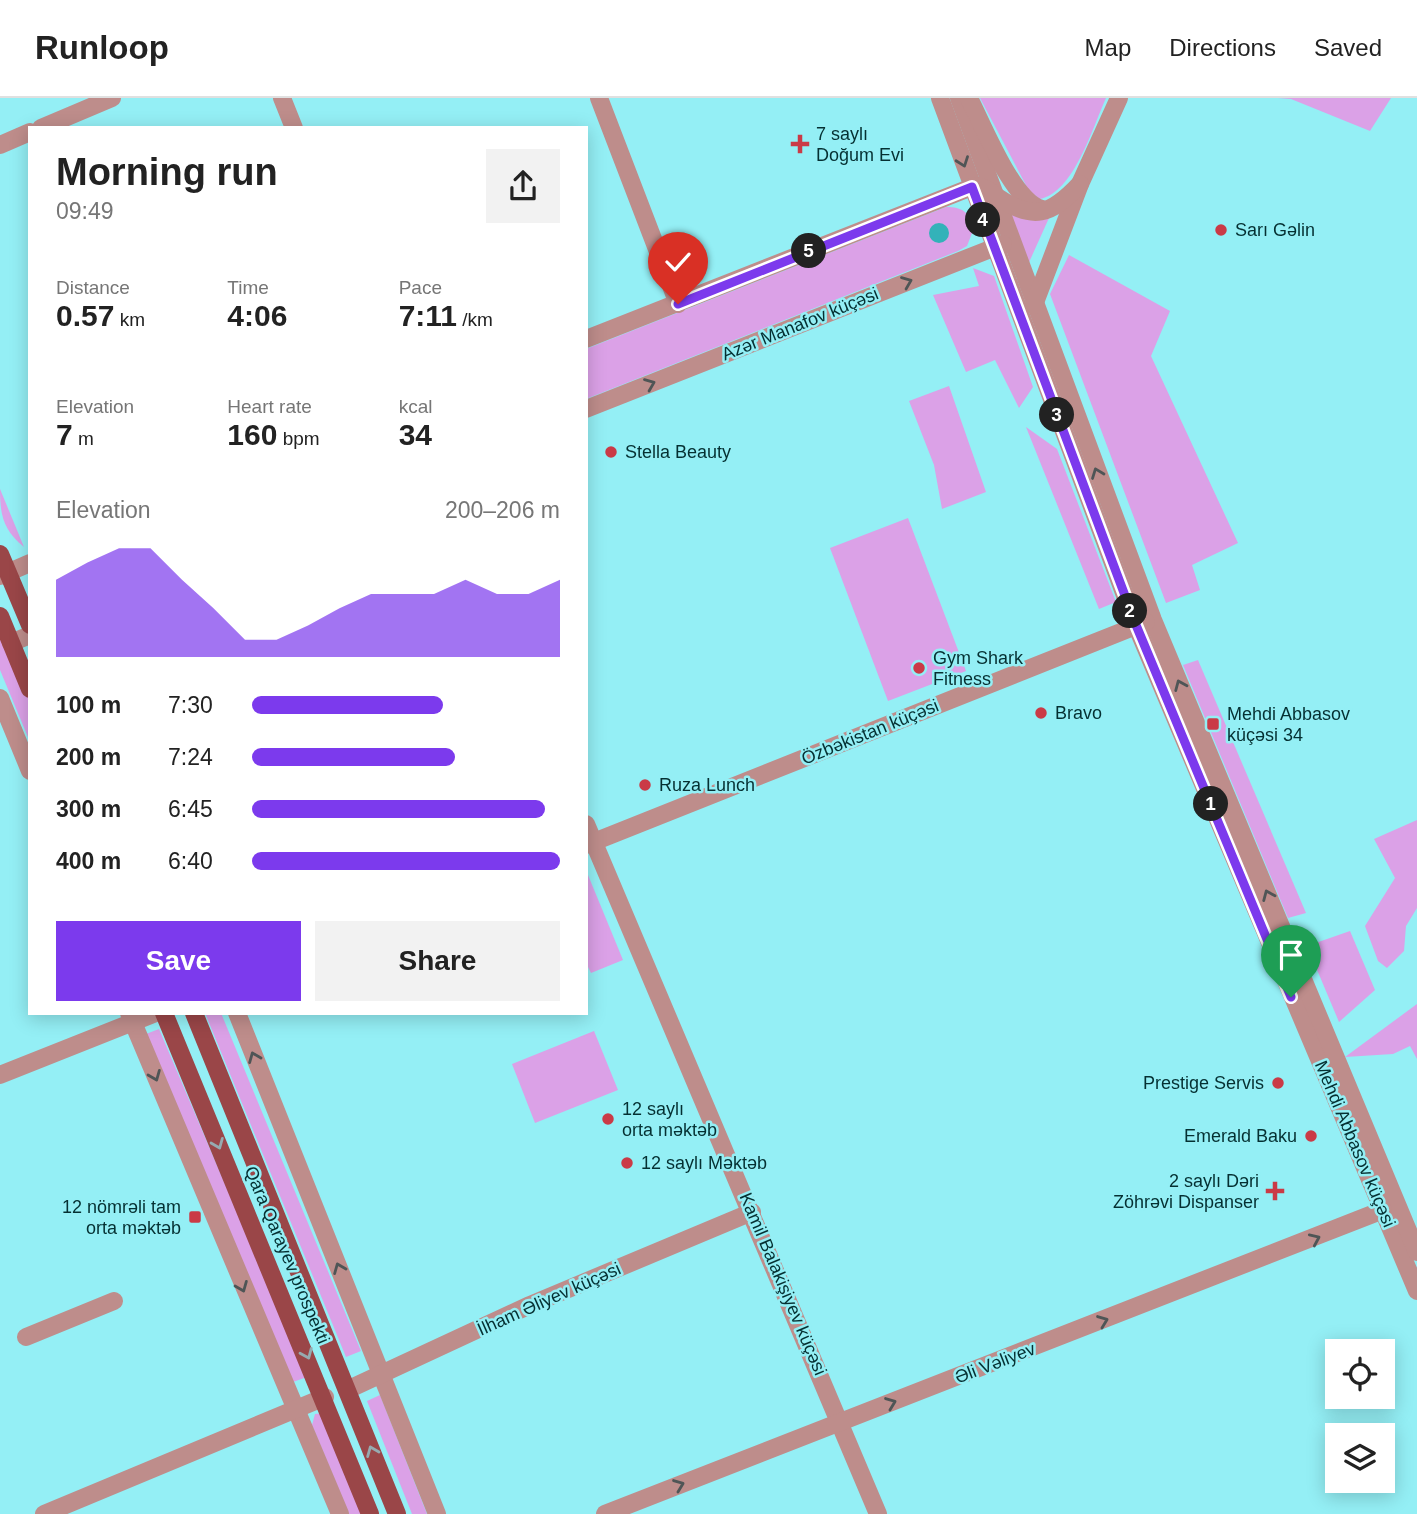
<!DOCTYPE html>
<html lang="en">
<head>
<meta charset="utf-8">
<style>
	:root { --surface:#fff; --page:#f2f2f2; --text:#222; --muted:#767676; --line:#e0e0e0; --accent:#7c3aed }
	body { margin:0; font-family:Arial,sans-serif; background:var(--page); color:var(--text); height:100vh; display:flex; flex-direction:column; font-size:26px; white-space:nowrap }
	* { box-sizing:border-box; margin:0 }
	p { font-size:23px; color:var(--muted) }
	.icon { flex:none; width:38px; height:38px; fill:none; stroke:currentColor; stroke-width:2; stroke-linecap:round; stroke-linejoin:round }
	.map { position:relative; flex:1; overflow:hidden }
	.sheet { position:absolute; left:28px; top:28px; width:560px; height:889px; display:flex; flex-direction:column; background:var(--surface); border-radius:0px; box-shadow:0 4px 18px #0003 }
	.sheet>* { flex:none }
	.controls { position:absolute; left:1325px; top:1241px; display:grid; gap:14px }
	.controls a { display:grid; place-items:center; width:70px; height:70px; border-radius:0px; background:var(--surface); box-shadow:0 4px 18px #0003; font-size:35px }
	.pin { position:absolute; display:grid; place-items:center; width:60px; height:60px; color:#fff; margin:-72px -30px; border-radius:50% 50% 50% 0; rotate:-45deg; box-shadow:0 0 7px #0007 }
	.pin .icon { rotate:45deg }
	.km { position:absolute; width:35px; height:35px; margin:-18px; border-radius:50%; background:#222; color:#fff; font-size:19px; line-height:35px; text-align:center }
	.round { display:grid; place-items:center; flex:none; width:74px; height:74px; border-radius:0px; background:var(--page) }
	.overview { display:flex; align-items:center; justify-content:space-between; height:119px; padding:0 28px }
	h1 { font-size:38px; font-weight:700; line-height:52px }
	.metrics { display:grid; grid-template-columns:repeat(3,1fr); gap:10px; height:119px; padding:7px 28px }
	.metrics div { display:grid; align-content:center }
	.metrics b { font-size:30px; font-weight:700 }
	.metrics small { font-size:19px; font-weight:400 }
	.metrics p { font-size:19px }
	.chart { height:196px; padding:14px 28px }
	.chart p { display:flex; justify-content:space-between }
	.chart svg { width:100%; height:126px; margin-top:7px; fill:var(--accent); opacity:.7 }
	.action { display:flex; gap:14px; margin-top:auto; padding:14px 28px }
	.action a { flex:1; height:80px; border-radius:0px; background:var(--accent); color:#fff; font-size:28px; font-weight:700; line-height:80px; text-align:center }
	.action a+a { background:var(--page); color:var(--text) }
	ul { padding:0 28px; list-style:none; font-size:23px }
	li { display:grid; grid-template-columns:112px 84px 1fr; align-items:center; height:52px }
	li i { height:18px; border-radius:9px; background:var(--accent) }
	header { display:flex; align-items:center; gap:42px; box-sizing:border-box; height:98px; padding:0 35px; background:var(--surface); border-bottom:2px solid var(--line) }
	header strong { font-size:33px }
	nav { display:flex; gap:38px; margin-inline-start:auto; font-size:24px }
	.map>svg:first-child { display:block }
</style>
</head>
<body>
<header>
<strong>Runloop</strong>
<nav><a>Map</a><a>Directions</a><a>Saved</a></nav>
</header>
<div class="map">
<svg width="1417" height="1416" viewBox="0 0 1417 1416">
	<rect width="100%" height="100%" fill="#94eff5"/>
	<g fill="#dba1e7">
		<path d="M 980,0 L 1106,0 C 1092,31 1074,94 1040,101 L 1029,93 Z"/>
		<path d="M 1278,0 L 1391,0 L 1370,33 L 1291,1 Z"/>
		<path d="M 946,109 C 963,109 968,114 974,130 L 967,148 L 958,153 L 586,301 L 586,251 Z"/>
		<path d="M 1007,113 L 1049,120 L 1026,171 Z"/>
		<path d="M 1069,157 L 1170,213 L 1151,258 L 1238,445 L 1192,467 L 1200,492 L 1166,505 L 1050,196 Z"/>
		<path d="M 973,170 L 994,178 L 1033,289 L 1019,310 L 995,262 L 966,274 L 933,197 L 979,188 Z"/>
		<path d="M 949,288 L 986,394 L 942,411 L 934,367 L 909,303 Z"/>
		<path d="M 1026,329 L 1057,351 L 1116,504 L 1099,511 Z"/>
		<path d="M 0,391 L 24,449 C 3,432 0,417 0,391 Z"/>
		<path d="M 908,420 L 966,573 L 888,603 L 830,450 Z"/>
		<path d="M 0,525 L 30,597 L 30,644 L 0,572 Z"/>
		<path d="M 1198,562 L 1306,815 L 1288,820 L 1183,567 Z"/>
		<path d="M 1417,722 L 1417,810 L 1406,828 L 1404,853 L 1387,870 L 1378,863 L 1365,828 L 1395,780 L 1374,741 Z"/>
		<path d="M 588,777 L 623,862 L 591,875 L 586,865 Z"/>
		<path d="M 1350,833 L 1375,892 L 1339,924 L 1307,848 Z"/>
		<path d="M 1417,906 L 1417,961 L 1410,948 L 1393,956 L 1345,959 Z"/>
		<path d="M 205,915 L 221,915 L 361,1253 L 346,1259 Z"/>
		<path d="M 159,931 L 307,1279 L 293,1284 L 146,936 Z"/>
		<path d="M 594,933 L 618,992 L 535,1025 L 512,966 Z"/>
		<path d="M 380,1297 L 427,1416 L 412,1416 L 367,1303 Z"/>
		<path d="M 324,1315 L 364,1416 L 349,1416 L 312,1327 L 315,1316 Z"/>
	</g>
	<circle fill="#33b2b9" cx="939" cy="135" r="10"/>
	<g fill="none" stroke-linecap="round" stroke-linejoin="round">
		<g stroke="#be8d8b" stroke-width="18">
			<path d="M 282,0 L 294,30"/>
			<path d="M 599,0 L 678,206"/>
			<path d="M 940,0 L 1136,527 L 1417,1193"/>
			<path d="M 959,0 L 1153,522 L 1417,1154"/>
			<path d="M 969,0 C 983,27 1013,104 1042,111"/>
			<path d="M 41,30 L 112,0"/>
			<path d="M 0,47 L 30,34"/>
			<path d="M 1034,207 L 1080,86 L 1119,0"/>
			<path d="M 586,241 L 972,89 C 982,87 988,92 996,98 C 1033,124 1051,117 1080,86"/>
			<path d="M 586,311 L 1003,146"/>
			<path d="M 0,478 L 30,465"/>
			<path d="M 11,545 L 30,537"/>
			<path d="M 0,600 L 30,673"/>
			<path d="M 586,726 L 878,1416"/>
			<path d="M 586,747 L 1146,524"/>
			<path d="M 129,915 L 340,1416"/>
			<path d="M 237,915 L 437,1416"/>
			<path d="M 0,977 L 156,915"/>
			<path d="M 26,1239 L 114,1203"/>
			<path d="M 347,1292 L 530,1207 L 752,1114"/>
			<path d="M 44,1416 L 325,1299"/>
			<path d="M 605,1416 L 1383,1112"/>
		</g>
		<g stroke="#9a4648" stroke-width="18">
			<path d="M 0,456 L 30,527"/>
			<path d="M 0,518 L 30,591"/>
			<path d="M 164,915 L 370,1416"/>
			<path d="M 194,915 L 397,1416"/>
		</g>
	</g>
	<defs><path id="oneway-chevron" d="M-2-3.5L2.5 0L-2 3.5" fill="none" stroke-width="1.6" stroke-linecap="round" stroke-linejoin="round" transform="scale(1.75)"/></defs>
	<g stroke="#4f5556">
		<use href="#oneway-chevron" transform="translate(963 64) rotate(70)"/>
		<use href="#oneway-chevron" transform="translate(907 184) rotate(-22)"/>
		<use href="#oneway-chevron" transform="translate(650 286) rotate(-22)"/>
		<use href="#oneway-chevron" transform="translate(1097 375) rotate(-111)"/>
		<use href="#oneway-chevron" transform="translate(1180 587) rotate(-113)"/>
		<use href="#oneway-chevron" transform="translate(1268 797) rotate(-113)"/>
		<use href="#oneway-chevron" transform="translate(254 959) rotate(-112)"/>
		<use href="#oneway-chevron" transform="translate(155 978) rotate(68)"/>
		<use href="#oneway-chevron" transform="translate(1315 1141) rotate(-24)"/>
		<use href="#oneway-chevron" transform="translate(339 1170) rotate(-112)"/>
		<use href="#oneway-chevron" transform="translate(242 1189) rotate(68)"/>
		<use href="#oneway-chevron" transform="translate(1103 1223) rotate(-21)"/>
		<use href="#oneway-chevron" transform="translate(891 1305) rotate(-21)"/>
		<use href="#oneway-chevron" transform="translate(679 1387) rotate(-21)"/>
	</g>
	<g stroke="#96abb0">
		<use href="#oneway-chevron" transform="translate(218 1046) rotate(68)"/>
		<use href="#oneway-chevron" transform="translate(307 1256) rotate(67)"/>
		<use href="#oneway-chevron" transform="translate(372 1353) rotate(-112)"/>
	</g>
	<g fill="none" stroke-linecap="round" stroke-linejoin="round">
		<g stroke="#fff" stroke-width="14">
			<path id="route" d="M 678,206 L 972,89 L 1136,527 L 1291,899"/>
		</g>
		<use href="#route" stroke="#7c3aed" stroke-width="9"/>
	</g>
	<g fill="#ca3a46" stroke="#94eff5" stroke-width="2.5">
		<path d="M796.5 35.5h7v7h7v7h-7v7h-7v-7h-7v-7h7z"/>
		<circle cx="1221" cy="132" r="7"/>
		<circle cx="611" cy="354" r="7"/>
		<circle cx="919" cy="570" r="7"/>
		<circle cx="1041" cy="615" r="7"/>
		<rect x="1206" y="619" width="14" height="14" rx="3.5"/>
		<circle cx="645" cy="687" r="7"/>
		<circle cx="1278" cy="985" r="7"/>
		<circle cx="608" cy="1021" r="7"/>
		<circle cx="1311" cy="1038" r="7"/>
		<circle cx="627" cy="1065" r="7"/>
		<path d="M1271.5 1082.5h7v7h7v7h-7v7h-7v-7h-7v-7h7z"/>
		<rect x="188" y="1112" width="14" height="14" rx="3.5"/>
	</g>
	<g text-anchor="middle" stroke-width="5" stroke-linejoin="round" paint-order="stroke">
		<g font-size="18" fill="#053032" stroke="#94eff5" text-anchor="start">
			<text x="816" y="42">7 saylı<tspan x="816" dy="21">Doğum Evi</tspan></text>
			<text x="1235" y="138">Sarı Gəlin</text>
			<text x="625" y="360">Stella Beauty</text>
			<text x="933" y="566">Gym Shark<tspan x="933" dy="21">Fitness</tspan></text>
			<text x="1055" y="621">Bravo</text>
			<text x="1227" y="622">Mehdi Abbasov<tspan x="1227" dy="21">küçəsi 34</tspan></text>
			<text x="659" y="693">Ruza Lunch</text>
			<text x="1264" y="991" text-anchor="end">Prestige Servis</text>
			<text x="622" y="1017">12 saylı<tspan x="622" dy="21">orta məktəb</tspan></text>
			<text x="1297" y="1044" text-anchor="end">Emerald Baku</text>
			<text x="641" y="1071">12 saylı Məktəb</text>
			<text x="1259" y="1089" text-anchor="end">2 saylı Dəri<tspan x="1259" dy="21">Zöhrəvi Dispanser</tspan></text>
			<text x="181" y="1115" text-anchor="end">12 nömrəli tam<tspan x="181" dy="21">orta məktəb</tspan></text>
		</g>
		<g font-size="18" fill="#053032" stroke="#94eff5">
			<text transform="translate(800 226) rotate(-22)" y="6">Azər Manafov küçəsi</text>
			<text transform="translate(870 634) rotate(-22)" y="6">Özbəkistan küçəsi</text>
			<text transform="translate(1355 1046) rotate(67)" y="6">Mehdi Abbasov küçəsi</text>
			<text transform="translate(287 1157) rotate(67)" y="6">Qara Qarayev prospekti</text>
			<text transform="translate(783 1186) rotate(67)" y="6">Kamil Balakişiyev küçəsi</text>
			<text transform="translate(549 1201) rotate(-24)" y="6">İlham Əliyev küçəsi</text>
			<text transform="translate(995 1265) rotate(-21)" y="6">Əli Vəliyev</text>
		</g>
	</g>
</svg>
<div class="controls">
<a><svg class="icon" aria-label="locate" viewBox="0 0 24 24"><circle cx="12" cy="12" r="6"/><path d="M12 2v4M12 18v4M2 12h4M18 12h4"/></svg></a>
<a><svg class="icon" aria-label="layers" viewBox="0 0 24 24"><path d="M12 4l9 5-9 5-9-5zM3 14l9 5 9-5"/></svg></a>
</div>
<div class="pin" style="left:1291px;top:899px;background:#1e9e55"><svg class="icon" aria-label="arrive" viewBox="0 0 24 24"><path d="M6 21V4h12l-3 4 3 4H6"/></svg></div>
<div class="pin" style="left:678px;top:206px;background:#d93025"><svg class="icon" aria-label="check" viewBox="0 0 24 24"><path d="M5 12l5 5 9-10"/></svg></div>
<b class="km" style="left:1211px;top:706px">1</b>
<b class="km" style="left:1130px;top:513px">2</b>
<b class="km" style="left:1057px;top:317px">3</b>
<b class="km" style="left:983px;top:122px">4</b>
<b class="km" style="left:809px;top:153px">5</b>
<section class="sheet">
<div class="overview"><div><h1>Morning run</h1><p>09:49</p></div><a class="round"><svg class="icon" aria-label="share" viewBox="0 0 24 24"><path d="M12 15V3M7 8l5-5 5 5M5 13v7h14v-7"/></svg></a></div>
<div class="metrics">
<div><p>Distance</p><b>0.57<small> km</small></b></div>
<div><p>Time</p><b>4:06</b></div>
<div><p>Pace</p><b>7:11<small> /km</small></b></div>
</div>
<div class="metrics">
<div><p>Elevation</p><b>7<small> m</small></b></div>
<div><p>Heart rate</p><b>160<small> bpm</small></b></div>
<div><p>kcal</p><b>34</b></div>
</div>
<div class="chart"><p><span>Elevation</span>200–206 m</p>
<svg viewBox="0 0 160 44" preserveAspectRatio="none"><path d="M0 44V17L10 11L20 6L30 6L40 17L50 27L60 38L70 38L80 33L90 27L100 22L110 22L120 22L130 17L140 22L150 22L160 17V44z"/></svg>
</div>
<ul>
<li><b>100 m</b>7:30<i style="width:62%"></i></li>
<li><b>200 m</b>7:24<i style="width:66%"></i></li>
<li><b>300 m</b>6:45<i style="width:95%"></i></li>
<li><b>400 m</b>6:40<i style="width:100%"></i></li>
</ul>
<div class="action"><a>Save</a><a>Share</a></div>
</section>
</div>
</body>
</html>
